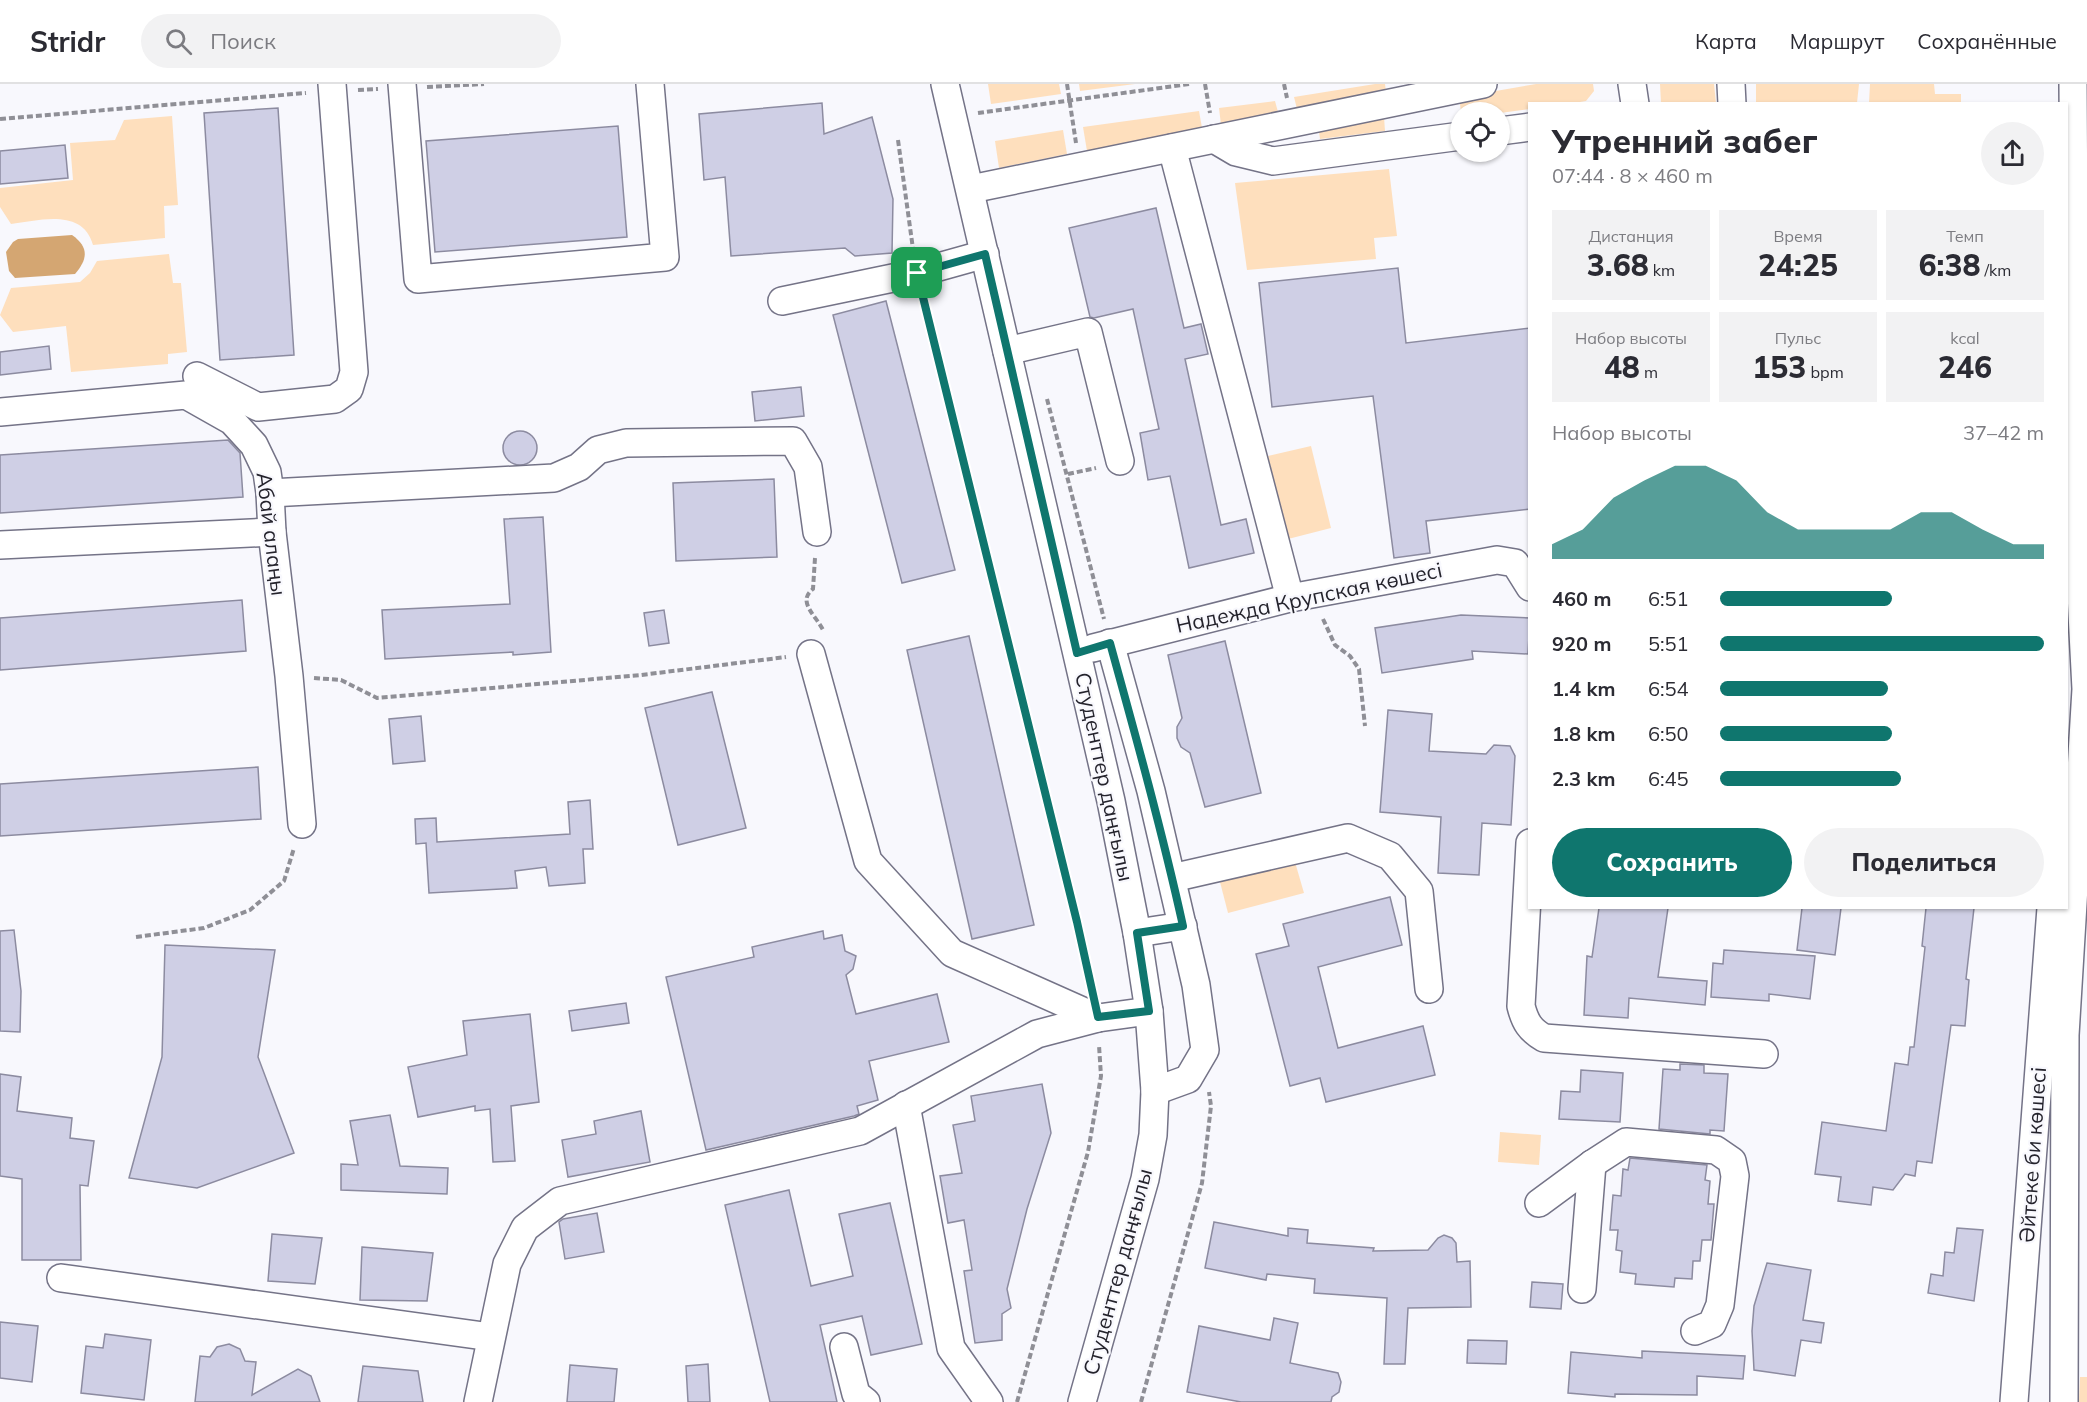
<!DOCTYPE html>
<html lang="ru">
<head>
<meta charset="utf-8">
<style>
	:root { --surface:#fff; --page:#f2f2f3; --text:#2b2b33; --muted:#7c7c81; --line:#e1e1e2; --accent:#0f766e }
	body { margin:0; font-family:Mulish,sans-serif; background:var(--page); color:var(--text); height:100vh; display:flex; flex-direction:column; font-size:22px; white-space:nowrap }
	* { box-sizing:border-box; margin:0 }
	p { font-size:20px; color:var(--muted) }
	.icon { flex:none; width:33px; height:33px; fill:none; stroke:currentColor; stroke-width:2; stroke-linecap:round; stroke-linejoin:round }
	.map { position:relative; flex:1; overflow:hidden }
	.panel { position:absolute; left:1528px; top:18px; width:540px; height:807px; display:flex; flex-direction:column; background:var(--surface); border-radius:0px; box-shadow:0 2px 4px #0004 }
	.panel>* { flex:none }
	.controls { position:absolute; left:1450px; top:18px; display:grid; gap:12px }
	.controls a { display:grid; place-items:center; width:60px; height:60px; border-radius:50%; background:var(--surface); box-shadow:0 2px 4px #0004; font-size:30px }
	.pin { position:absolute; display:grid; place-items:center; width:51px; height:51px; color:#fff; margin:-26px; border-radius:12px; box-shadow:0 3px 9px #0006 }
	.round { display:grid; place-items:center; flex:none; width:63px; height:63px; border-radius:32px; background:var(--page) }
	.summary { display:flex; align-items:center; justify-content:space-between; height:102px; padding:0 24px }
	h1 { font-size:33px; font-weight:800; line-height:45px }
	.figures { display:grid; grid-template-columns:repeat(3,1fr); gap:9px; height:102px; padding:6px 24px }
	.figures div { display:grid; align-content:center; border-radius:0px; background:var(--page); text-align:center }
	.figures b { font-size:30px; font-weight:800 }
	.figures small { font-size:16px; font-weight:400 }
	.figures p { font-size:16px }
	.chart { height:168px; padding:12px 24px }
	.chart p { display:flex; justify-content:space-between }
	.chart svg { width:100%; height:108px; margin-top:6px; fill:var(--accent); opacity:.7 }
	.button { display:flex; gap:12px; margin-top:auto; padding:12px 24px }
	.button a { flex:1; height:69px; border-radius:36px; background:var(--accent); color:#fff; font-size:24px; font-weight:800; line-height:69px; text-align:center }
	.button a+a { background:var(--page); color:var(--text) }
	ul { padding:0 24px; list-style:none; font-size:20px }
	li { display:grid; grid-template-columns:96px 72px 1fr; align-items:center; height:45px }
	li i { height:15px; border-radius:8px; background:var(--accent) }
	header { display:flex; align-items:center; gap:36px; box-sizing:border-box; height:84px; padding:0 30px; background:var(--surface); border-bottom:2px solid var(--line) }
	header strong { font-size:28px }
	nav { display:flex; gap:33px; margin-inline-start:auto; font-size:21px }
	.search { width:420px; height:54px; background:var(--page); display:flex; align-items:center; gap:15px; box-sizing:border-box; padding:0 21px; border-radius:33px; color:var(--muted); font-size:22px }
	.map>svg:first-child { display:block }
</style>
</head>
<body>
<header>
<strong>Stridr</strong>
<div class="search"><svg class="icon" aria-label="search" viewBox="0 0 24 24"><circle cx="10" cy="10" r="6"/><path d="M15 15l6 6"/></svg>Поиск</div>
<nav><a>Карта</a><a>Маршрут</a><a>Сохранённые</a></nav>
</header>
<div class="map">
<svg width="2087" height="1318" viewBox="0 0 2087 1318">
	<rect width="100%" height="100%" fill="#f8f8fd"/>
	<g fill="#fedfbd">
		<path d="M 988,0 L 1059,0 L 1061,10 L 991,20 Z"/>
		<path d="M 1079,0 L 1135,0 L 1080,7 Z"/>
		<path d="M 1375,0 L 1385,0 L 1386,8 L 1297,25 L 1294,13 Z"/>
		<path d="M 1536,0 L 1593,0 L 1594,7 L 1586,17 L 1568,20 L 1530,20 L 1530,25 L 1500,29 L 1461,28 L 1460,20 L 1467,12 Z"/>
		<path d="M 1660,0 L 1714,0 L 1716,19 L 1661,19 Z"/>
		<path d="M 1756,0 L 1859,0 L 1857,19 L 1756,19 Z"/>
		<path d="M 1870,0 L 1934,0 L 1935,10 L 1961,10 L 1961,19 L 1869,19 Z"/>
		<path d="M 1275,17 L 1278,28 L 1221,41 L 1219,24 Z"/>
		<path d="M 1199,27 L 1202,44 L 1087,67 L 1083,43 Z"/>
		<path d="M 172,32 L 178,121 L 164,122 L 165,154 L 93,161 C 83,124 40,136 11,140 L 0,123 L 0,104 L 73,96 L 70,59 L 115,56 L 124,36 Z"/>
		<path d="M 1384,33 L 1385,47 L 1320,55 L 1319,48 Z"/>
		<path d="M 1063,46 L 1067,70 L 999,84 L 995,57 Z"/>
		<path d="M 1389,85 L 1397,152 L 1374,154 L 1376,175 L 1247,186 L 1235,99 Z"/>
		<path d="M 169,170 L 173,199 L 181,199 L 187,268 L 168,270 L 168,280 L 71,288 L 66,242 L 13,248 L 0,231 L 11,204 L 80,198 L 90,189 L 97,177 Z"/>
		<path d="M 1311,362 L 1331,444 L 1288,455 L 1268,372 Z"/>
		<path d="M 1295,778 L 1304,809 L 1228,829 L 1220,798 Z"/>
		<path d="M 1500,1048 L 1541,1051 L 1539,1081 L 1498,1078 Z"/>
		<path d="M 2080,1293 L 2087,1293 L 2087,1318 L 2079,1318 Z"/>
	</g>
	<path fill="#d4a672" d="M 72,151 C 89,163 88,175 75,190 L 15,194 L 9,187 L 6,168 L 13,158 L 18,155 Z"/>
	<g fill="#cfcfe5" stroke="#8c8ba0" stroke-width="1.5">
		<path d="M 822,19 L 824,50 L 872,33 L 893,115 L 892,169 L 855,172 L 845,164 L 731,172 L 725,93 L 704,96 L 699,30 Z"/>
		<path d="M 278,24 L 294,271 L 220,276 L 204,29 Z"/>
		<path d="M 618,42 L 627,153 L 435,168 L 426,57 Z"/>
		<path d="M 65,61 L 68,94 L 0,100 L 0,67 Z"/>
		<path d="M 1156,124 L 1184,244 L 1201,240 L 1208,270 L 1185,275 L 1221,441 L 1246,435 L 1254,469 L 1189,484 L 1170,392 L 1148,396 L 1140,349 L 1159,345 L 1133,225 L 1094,234 L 1090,233 L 1069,144 Z"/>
		<path d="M 1398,184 L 1406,259 L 1530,244 L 1530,425 L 1426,437 L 1430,469 L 1394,474 L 1373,312 L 1272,323 L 1259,199 Z"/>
		<path d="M 886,217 L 955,486 L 902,499 L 833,231 Z"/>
		<path d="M 49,262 L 51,285 L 0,291 L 0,268 Z"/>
		<path d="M 801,303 L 804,332 L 755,337 L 752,308 Z"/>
		<circle cx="520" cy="364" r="17"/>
		<path d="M 228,356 L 240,369 L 243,413 L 0,429 L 0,371 Z"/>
		<path d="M 774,395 L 777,473 L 676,477 L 673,399 Z"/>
		<path d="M 543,433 L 551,568 L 513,571 L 513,568 L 385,575 L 382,526 L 510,520 L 504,435 Z"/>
		<path d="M 242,516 L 246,567 L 0,586 L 0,534 Z"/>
		<path d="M 664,526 L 669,559 L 649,562 L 644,529 Z"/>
		<path d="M 1461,531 L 1530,534 L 1528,570 L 1472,567 L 1473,575 L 1382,589 L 1375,544 Z"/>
		<path d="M 969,552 L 1034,841 L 972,855 L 907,566 Z"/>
		<path d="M 1225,557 L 1261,709 L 1205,723 L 1190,669 L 1181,663 L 1177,654 L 1177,643 L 1182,634 L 1168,571 Z"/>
		<path d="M 712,608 L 746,744 L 678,761 L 645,624 Z"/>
		<path d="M 1388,626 L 1432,630 L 1429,667 L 1486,670 L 1494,661 L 1510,662 L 1515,672 L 1511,741 L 1482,739 L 1479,791 L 1438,789 L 1441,733 L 1380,728 Z"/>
		<path d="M 421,632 L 425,677 L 393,680 L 389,635 Z"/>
		<path d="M 258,683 L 261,735 L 0,752 L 0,700 Z"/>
		<path d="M 590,716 L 593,765 L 583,765 L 585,799 L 549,802 L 546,783 L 515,787 L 517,804 L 429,809 L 426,759 L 416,760 L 415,735 L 436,734 L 437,758 L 570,750 L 568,718 Z"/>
		<path d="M 1390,813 L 1402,861 L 1318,883 L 1338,964 L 1423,942 L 1435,991 L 1326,1018 L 1320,994 L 1290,1002 L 1256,870 L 1289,862 L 1283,840 Z"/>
		<path d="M 1599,824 L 1668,824 L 1658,893 L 1707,897 L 1705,921 L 1629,914 L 1628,934 L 1584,931 L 1587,872 L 1592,873 Z"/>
		<path d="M 1802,824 L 1841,824 L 1835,871 L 1797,866 Z"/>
		<path d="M 1926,824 L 1974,824 L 1966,895 L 1969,896 L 1965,942 L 1951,941 L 1932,1079 L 1917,1077 L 1915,1092 L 1905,1090 L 1893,1106 L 1873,1103 L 1871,1121 L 1838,1117 L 1841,1093 L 1815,1090 L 1822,1038 L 1886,1047 L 1895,979 L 1908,981 L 1910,963 L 1914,963 L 1925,863 L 1922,862 Z"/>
		<path d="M 14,846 L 21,907 L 20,948 L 0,947 L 0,847 Z"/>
		<path d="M 823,847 L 824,855 L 842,851 L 845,867 L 856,872 L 853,885 L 846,891 L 856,930 L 937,910 L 949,958 L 869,977 L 878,1016 L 857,1022 L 859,1030 L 854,1032 L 706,1066 L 666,893 L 754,873 L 752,863 Z"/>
		<path d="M 165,861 L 275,866 L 258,973 L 294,1069 L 197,1104 L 129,1094 L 162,973 Z"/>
		<path d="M 1724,866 L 1815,872 L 1810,915 L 1769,910 L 1769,917 L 1711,913 L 1713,879 L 1723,880 Z"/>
		<path d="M 626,919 L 629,939 L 572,947 L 569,927 Z"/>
		<path d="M 530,930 L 539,1018 L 511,1022 L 515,1077 L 493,1078 L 490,1025 L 475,1027 L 475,1022 L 418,1033 L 408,983 L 467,971 L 463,937 Z"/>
		<path d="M 1680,980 L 1704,981 L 1704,989 L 1728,990 L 1724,1047 L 1710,1046 L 1710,1050 L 1659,1045 L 1663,985 L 1680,986 Z"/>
		<path d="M 1581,986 L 1623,989 L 1620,1038 L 1559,1035 L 1561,1007 L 1580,1008 Z"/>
		<path d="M 0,990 L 21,993 L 17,1027 L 72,1034 L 70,1054 L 94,1057 L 88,1102 L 80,1101 L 81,1176 L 22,1176 L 22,1095 L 0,1092 Z"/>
		<path d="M 1042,1000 L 1051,1049 L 1027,1125 L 1007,1205 L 1011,1224 L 1002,1230 L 1002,1256 L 975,1259 L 964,1187 L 972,1186 L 964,1136 L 948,1139 L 940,1092 L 962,1089 L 953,1041 L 975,1037 L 971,1012 Z"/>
		<path d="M 641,1027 L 650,1078 L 568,1093 L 562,1056 L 596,1050 L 594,1037 Z"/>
		<path d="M 390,1031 L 400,1082 L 448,1084 L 447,1110 L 341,1106 L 341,1080 L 358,1081 L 350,1037 Z"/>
		<path d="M 1630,1074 L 1707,1081 L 1705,1096 L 1710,1097 L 1708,1120 L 1714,1120 L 1711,1156 L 1702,1156 L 1700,1177 L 1693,1177 L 1692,1195 L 1675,1194 L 1674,1203 L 1635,1200 L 1636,1190 L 1620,1188 L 1622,1167 L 1616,1166 L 1618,1146 L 1610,1146 L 1613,1111 L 1621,1112 L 1623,1085 L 1628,1086 Z"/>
		<path d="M 789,1106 L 811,1202 L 853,1192 L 839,1130 L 890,1119 L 922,1260 L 871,1271 L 862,1232 L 820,1241 L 837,1318 L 770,1318 L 725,1121 Z"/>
		<path d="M 597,1129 L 604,1168 L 565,1175 L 559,1138 L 563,1135 Z"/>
		<path d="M 1214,1138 L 1288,1152 L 1288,1144 L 1308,1146 L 1307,1159 L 1374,1164 L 1373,1167 L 1428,1166 L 1438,1154 L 1444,1151 L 1452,1154 L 1456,1159 L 1457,1178 L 1470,1177 L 1471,1223 L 1408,1224 L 1405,1280 L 1384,1280 L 1387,1214 L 1314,1209 L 1315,1195 L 1267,1190 L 1266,1196 L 1205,1184 Z"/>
		<path d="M 1957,1144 L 1983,1146 L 1974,1217 L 1928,1209 L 1931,1190 L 1943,1192 L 1945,1168 L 1954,1169 Z"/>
		<path d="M 272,1150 L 322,1154 L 315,1200 L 268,1197 Z"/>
		<path d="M 362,1163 L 433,1169 L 427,1217 L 360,1216 Z"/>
		<path d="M 1767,1179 L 1811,1186 L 1803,1236 L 1824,1239 L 1821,1259 L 1801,1256 L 1795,1292 L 1754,1286 L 1752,1247 L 1754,1222 Z"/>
		<path d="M 1532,1198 L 1563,1200 L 1561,1225 L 1530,1223 Z"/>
		<path d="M 1274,1234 L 1298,1239 L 1290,1279 L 1338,1289 L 1341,1298 L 1339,1308 L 1332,1313 L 1331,1318 L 1241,1318 L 1187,1308 L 1199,1242 L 1270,1256 Z"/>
		<path d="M 0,1238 L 38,1242 L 32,1298 L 0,1294 Z"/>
		<path d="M 105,1250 L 151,1256 L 144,1316 L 81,1309 L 86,1262 L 103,1264 Z"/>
		<path d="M 1468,1256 L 1507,1257 L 1506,1280 L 1467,1279 Z"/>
		<path d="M 229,1260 L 240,1265 L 245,1277 L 256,1278 L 252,1311 L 298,1285 L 311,1292 L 320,1318 L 195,1318 L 200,1272 L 210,1273 L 217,1263 Z"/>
		<path d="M 1642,1267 L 1745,1272 L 1743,1295 L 1697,1292 L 1697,1311 L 1615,1310 L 1615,1313 L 1568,1309 L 1571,1268 L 1642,1274 Z"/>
		<path d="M 708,1280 L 710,1318 L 688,1318 L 686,1282 Z"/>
		<path d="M 570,1281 L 617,1285 L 614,1318 L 567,1318 Z"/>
		<path d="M 363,1282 L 418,1287 L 423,1318 L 358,1318 Z"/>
	</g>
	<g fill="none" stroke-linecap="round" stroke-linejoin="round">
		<g stroke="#747387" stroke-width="30">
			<g id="minor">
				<path d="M 402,0 L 418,195 L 665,173 L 650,0"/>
				<path d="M 945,0 L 1111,717 L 1137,849 L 1149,927 L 1155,1007 L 1153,1051 L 1145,1095 L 1082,1318"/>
				<path d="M 1632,0 L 1635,20"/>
				<path d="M 1731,0 L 1732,20"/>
				<path d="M 1500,47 L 1530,43"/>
				<path d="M 1214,55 L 1236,68 L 1273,77 L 1461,52"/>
				<path d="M 1172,64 L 1290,514"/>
				<path d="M 971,105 L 1483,0"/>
				<path d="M 782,217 L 917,189 L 985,170"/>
				<path d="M 1007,267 L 1088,248 L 1120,377"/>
				<path d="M 197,292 L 258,323 L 335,315 L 349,305 L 354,288 L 332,0"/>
				<path d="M 0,328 L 186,311 L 232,337 L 254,361 L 267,388 L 270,409 L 272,448 L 289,592 L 302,740"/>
				<path d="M 270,409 L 554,394 L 579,383 L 598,366 L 626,359 L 793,357 L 808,383 L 817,448"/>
				<path d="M 0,461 L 272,448"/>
				<path d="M 1110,559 L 1151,707 L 1196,901 L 1205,966 L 1188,995 L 1155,1007"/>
				<path d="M 1093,564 L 1290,514 L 1497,476 L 1515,479 L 1530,503"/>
				<path d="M 811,570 L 868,777 L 952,869 L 1098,934"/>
				<path d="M 1530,759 L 1521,922 C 1525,938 1530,946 1544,954 L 1764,970"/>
				<path d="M 1172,794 L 1348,754 L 1390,772 L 1419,807 L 1429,905"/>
				<path d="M 1137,849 L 1183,842"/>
				<path d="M 906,1021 L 951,1264 L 989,1318"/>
				<path d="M 1539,1119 L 1592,1080 L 1626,1058 L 1716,1066 L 1732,1077 L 1735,1092 L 1720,1221 L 1712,1240 L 1695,1247"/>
				<path d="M 61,1194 L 491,1253"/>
				<path d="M 1582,1205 L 1592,1080"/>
				<path d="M 844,1263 L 856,1310 L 866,1318"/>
				<path d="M 478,1318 L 507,1180 L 525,1144 L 560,1117 L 860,1047 L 1037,950 L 1098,934 L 1149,927"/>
				<path d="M 2014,1318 L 2051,824"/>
				<path d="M 2064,1318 L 2065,951 L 2086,605 L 2076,414 L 2073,0"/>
			</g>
		</g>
		<g stroke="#8f8f96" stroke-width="4" stroke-dasharray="6 3" stroke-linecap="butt">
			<path d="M 1067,0 L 1076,59"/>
			<path d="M 1205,0 L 1210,29"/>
			<path d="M 1284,0 L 1287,14"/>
			<path d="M 427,3 L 484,0"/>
			<path d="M 358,6 L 378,5"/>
			<path d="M 978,29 L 1189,0"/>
			<path d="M 0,35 L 306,9"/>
			<path d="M 898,56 L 913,165"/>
			<path d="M 923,214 L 1091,903"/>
			<path d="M 1047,315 L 1104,535"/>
			<path d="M 1068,390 L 1096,384"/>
			<path d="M 815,474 L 813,505 C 796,518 817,532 824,548"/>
			<path d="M 1323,535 L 1335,561 L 1350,572 L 1359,585 L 1365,642"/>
			<path d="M 314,594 L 341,596 L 377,614 L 641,591 L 786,573"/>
			<path d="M 136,853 L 204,844 L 250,826 L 284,797 L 294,764"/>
			<path d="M 1017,1318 L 1088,1068 L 1101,992 L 1099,961"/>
			<path d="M 1141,1318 L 1202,1099 L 1211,1022 L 1209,1008"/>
		</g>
		<use href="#minor" stroke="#fff" stroke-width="27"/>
	</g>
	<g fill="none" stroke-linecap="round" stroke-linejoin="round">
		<g stroke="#fff" stroke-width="12">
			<path id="route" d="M 985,170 L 1077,569 L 1110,559 C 1136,653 1162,747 1183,842 L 1137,849 L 1149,927 L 1098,933 L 1077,838 L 917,189 Z"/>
		</g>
		<use href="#route" stroke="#0f766e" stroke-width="8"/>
	</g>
	<g text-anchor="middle" stroke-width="4.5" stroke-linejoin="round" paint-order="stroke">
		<g font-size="21" fill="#24232c" stroke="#f8f8fd">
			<text transform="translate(271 450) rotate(83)" y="7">Абай алаңы</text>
			<text transform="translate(1309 514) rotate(-12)" y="7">Надежда Крупская көшесі</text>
			<text transform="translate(1104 693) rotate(78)" y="7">Студенттер даңғылы</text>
			<text transform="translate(2033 1071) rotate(-86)" y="7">Әйтеке би көшесі</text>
			<text transform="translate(1118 1188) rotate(-75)" y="7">Студенттер даңғылы</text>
		</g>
	</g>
</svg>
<div class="controls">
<a><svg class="icon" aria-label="locate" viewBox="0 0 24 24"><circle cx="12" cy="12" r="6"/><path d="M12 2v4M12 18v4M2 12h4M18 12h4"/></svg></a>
</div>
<div class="pin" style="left:917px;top:189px;background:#1e9e55"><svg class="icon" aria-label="arrive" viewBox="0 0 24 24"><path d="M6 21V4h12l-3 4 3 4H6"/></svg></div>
<section class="panel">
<div class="summary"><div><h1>Утренний забег</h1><p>07:44 · 8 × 460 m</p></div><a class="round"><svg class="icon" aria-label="share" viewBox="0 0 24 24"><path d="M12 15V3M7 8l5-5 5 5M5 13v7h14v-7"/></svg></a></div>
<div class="figures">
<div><p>Дистанция</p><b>3.68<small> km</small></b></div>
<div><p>Время</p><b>24:25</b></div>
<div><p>Темп</p><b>6:38<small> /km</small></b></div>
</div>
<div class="figures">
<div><p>Набор высоты</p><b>48<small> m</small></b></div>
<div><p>Пульс</p><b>153<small> bpm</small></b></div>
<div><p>kcal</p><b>246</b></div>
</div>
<div class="chart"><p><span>Набор высоты</span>37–42 m</p>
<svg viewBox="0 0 160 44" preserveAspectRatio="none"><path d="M0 44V38L10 32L20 19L30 12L40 6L50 6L60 12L70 25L80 32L90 32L100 32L110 32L120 25L130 25L140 32L150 38L160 38V44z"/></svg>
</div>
<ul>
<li><b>460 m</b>6:51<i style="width:53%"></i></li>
<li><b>920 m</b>5:51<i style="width:100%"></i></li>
<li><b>1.4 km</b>6:54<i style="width:52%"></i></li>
<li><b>1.8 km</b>6:50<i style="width:53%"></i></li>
<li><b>2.3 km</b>6:45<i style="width:56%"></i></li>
</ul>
<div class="button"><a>Сохранить</a><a>Поделиться</a></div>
</section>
</div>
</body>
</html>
